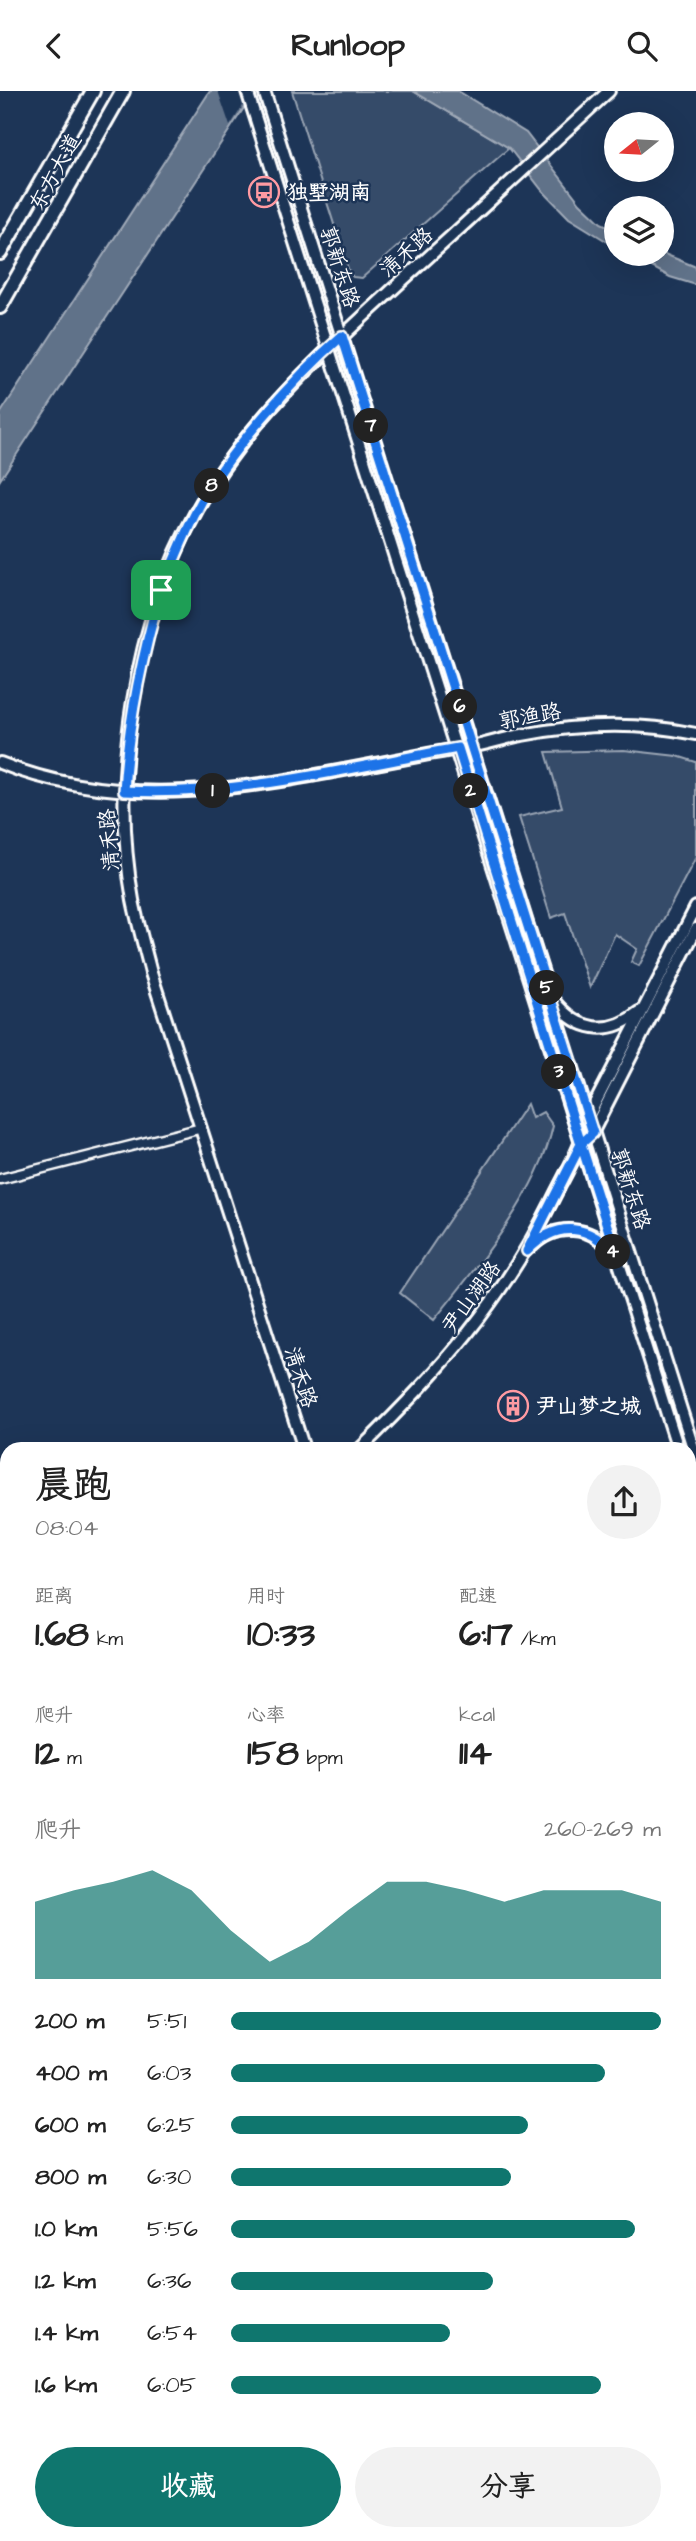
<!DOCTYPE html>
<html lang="zh">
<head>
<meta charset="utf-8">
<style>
	:root { --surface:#fff; --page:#f2f2f2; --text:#222; --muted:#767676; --accent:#0f766e }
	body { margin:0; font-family:"Architects Daughter","LXGW WenKai TC",sans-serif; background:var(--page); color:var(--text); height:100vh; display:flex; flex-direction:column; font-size:26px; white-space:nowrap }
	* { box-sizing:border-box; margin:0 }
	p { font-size:23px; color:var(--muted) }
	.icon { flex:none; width:38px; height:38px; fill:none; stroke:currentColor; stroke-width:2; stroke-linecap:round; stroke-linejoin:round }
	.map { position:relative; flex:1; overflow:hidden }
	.sheet { position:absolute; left:0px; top:1351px; width:696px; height:1099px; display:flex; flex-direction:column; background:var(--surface); border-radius:21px 21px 0 0; box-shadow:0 7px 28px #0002 }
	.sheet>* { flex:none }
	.needle { width:46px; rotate:252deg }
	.controls { position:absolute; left:604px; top:21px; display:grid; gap:14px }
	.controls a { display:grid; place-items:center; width:70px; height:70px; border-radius:50%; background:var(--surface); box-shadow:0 7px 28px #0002; font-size:35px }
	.pin { position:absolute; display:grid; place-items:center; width:60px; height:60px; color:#fff; margin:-30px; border-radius:14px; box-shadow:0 4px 10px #0006 }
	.km { position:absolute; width:35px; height:35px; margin:-18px; border-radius:50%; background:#222; color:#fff; font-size:19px; line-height:35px; text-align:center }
	.round { display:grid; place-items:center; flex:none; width:74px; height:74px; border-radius:37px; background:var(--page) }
	.headline { display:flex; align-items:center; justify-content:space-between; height:119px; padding:0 35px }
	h1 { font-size:38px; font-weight:800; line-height:52px }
	.figures { display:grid; grid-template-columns:repeat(3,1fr); gap:10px; height:119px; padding:7px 35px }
	.figures div { display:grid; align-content:center }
	.figures b { font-size:35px; font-weight:800 }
	.figures small { font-size:19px; font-weight:400 }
	.figures p { font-size:19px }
	.chart { height:196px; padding:14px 35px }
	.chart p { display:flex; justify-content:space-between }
	.chart svg { width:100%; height:126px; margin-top:7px; fill:var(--accent); opacity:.7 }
	.action { display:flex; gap:14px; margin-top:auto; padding:14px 35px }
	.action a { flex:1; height:80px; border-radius:42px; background:var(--accent); color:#fff; font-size:28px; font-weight:800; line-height:80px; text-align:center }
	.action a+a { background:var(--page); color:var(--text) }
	ul { padding:0 35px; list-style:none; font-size:23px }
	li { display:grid; grid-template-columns:112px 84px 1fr; align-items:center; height:52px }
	li i { height:18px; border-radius:9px; background:var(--accent) }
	header { display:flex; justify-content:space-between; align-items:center; height:91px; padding:0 35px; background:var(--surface); font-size:32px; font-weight:800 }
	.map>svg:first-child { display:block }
</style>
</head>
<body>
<header><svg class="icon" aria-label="back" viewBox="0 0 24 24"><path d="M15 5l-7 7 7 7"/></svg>Runloop<svg class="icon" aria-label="search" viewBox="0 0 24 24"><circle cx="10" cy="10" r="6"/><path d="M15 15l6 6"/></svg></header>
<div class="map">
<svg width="696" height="2450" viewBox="0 0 696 2450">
	<rect width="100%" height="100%" fill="#1d3557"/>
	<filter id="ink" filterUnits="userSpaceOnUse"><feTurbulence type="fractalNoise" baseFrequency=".0143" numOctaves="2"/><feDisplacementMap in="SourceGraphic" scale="14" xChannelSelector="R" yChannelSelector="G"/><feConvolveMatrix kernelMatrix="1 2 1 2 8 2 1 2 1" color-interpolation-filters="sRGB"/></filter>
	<g filter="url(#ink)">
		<g fill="#364b69" stroke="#9aa5b4" stroke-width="2">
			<path d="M 292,0 L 413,0 L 509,57 L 362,187 L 353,186 L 349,181 Z"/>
			<path d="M 624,659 L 677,665 L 696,671 L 696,766 L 639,875 L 631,871 L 637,858 L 615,843 L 590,897 L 565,822 L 551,827 L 519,726 L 562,716 L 546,661 Z"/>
			<path d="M 527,1013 L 532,1027 L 543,1021 L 553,1035 C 538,1103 477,1176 434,1229 L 400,1202 Z"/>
		</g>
		<g fill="#617289" stroke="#a0aab8" stroke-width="2">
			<path d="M 210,0 L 255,0 L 0,389 L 0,323 Z"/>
			<path d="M 413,0 L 458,0 L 526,42 L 580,112 L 601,132 L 616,139 L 616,156 L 569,127 L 541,98 L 509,57 Z"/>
			<path d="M 662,162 L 696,176 L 696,194 L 670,186 L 628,163 Z"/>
			<path d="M 0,1899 L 7,1911 L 7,1990 L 0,1976 Z"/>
		</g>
		<path fill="#1d3557" d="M 218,0 L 252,0 L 230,35 Z"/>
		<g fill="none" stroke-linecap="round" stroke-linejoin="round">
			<g stroke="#fff" stroke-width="13">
				<path id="street" d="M 0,1088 L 202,1037"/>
			</g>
			<g stroke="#fff" stroke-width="16">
				<g id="secondary">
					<path d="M 247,0 L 678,1358"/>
					<path d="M 264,0 L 696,1366"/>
					<path d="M 0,672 C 154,734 315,680 470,656 C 488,653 504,647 522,644 C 579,633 639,631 696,643"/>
					<path d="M 554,910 C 578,940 608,946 639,921"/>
					<path d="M 587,1028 L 696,816"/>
					<path d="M 591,1044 L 696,838"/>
					<path d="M 532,1155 C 555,1132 591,1134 612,1160"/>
					<path d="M 304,1358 L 151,882 C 145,858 138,834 133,809 C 110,684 135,530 197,419 C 247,329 329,257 404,188 C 473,126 541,63 609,0"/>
					<path d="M 360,1358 C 441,1279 502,1211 553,1108 C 562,1089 574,1070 581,1050"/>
					<path d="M 690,1394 L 696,1414"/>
					<path d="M 0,1580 L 7,1577"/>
					<path d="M 690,1732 L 696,1730"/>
					<path d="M 0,1785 L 7,1796"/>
					<path d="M 0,1804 L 7,1815"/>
					<path d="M 690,2232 L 696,2227"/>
					<path d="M 690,2244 L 696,2240"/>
					<path d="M 310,2443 L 313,2450"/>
					<path d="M 324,2443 L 327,2450"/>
					<path d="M 645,2443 L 646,2450"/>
					<path d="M 344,2450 L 355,2443"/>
					<path d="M 367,2450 L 378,2443"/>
				</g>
			</g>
			<g stroke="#fff" stroke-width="18">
				<g id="primary">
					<path d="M 0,162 L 93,0"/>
					<path d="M 0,216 L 123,0"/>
				</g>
			</g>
			<use href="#street" stroke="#1d3557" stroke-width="8"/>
			<use href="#secondary" stroke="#1d3557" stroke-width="10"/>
			<use href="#primary" stroke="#1d3557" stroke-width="12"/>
		</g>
	</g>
	<g fill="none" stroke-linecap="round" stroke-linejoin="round" filter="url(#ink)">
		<g stroke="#fff" stroke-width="14">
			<path id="route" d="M 161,499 C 142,565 128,631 124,700 C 236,706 348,677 458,657 L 581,1053 L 527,1160 C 558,1128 590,1133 617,1166 L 581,1053 L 593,1042 L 342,245 C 295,286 224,365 196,421 C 183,446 173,473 161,499"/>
		</g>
		<use href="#route" stroke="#1a73e8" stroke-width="9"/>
	</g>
	<defs>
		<g id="bus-ring" transform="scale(1.575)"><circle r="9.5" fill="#1d3557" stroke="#ff9aa2" stroke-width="1.5"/><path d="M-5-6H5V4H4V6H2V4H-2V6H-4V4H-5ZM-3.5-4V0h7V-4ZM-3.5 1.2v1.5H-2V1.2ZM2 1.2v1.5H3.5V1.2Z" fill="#ff9aa2"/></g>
		<g id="building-ring" transform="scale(1.575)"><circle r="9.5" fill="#1d3557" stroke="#ff9aa2" stroke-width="1.5"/><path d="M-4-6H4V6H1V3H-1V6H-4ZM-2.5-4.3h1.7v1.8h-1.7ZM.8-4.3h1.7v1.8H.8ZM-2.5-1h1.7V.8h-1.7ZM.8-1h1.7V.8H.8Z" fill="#ff9aa2"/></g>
	</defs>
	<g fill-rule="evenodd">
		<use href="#bus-ring" x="264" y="101"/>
		<use href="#building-ring" x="513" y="1315"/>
	</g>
	<g text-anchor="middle" stroke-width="5" stroke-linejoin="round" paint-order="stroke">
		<g font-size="21" fill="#fff" stroke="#1d3557">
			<text transform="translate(55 81) rotate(-61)" y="7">东方大道</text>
			<text transform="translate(406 161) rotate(-42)" y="7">清禾路</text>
			<text transform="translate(340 176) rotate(72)" y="7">郭新东路</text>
			<text transform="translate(530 625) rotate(-10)" y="7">郭渔路</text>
			<text transform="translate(109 749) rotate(-95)" y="7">清禾路</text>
			<text transform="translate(631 1098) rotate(72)" y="7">郭新东路</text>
			<text transform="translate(471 1206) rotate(-54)" y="7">尹山湖路</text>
			<text transform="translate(301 1286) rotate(72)" y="7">清禾路</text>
		</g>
		<g font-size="21" font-weight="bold" fill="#fff" stroke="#1d3557" text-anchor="start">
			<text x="287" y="108">独墅湖南</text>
			<text x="536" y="1322">尹山梦之城</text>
		</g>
	</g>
</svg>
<div class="controls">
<a><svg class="needle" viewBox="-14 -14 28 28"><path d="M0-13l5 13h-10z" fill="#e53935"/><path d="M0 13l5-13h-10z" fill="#767676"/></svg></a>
<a><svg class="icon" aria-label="layers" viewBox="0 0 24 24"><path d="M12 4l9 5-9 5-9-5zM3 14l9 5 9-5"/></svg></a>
</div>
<div class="pin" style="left:161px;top:499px;background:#1e9e55"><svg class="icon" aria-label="arrive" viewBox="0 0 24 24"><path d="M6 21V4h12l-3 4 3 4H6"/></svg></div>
<b class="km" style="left:213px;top:700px">1</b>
<b class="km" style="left:471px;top:700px">2</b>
<b class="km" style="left:559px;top:981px">3</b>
<b class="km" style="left:613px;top:1161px">4</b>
<b class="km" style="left:547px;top:897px">5</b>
<b class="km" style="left:460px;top:616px">6</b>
<b class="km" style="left:371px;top:335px">7</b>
<b class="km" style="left:212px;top:395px">8</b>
<section class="sheet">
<div class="headline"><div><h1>晨跑</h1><p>08:04</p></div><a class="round"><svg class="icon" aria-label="share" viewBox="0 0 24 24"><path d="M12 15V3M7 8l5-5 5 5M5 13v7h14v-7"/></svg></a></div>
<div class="figures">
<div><p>距离</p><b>1.68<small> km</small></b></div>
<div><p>用时</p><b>10:33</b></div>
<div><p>配速</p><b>6:17<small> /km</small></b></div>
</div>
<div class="figures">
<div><p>爬升</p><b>12<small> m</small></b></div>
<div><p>心率</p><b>158<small> bpm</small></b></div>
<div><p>kcal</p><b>114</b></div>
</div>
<div class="chart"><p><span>爬升</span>260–269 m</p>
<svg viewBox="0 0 160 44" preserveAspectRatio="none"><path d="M0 44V17L10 13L20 10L30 6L40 13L50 27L60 38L70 31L80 20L90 10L100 10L110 13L120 17L130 13L140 13L150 13L160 17V44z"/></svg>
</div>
<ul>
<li><b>200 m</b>5:51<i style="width:100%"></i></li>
<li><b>400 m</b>6:03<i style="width:87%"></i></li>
<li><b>600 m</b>6:25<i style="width:69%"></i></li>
<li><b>800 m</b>6:30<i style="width:65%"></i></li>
<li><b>1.0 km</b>5:56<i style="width:94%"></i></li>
<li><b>1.2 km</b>6:36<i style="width:61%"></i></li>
<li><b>1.4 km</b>6:54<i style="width:51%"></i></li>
<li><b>1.6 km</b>6:05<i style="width:86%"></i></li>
</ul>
<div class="action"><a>收藏</a><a>分享</a></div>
</section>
</div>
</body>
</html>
